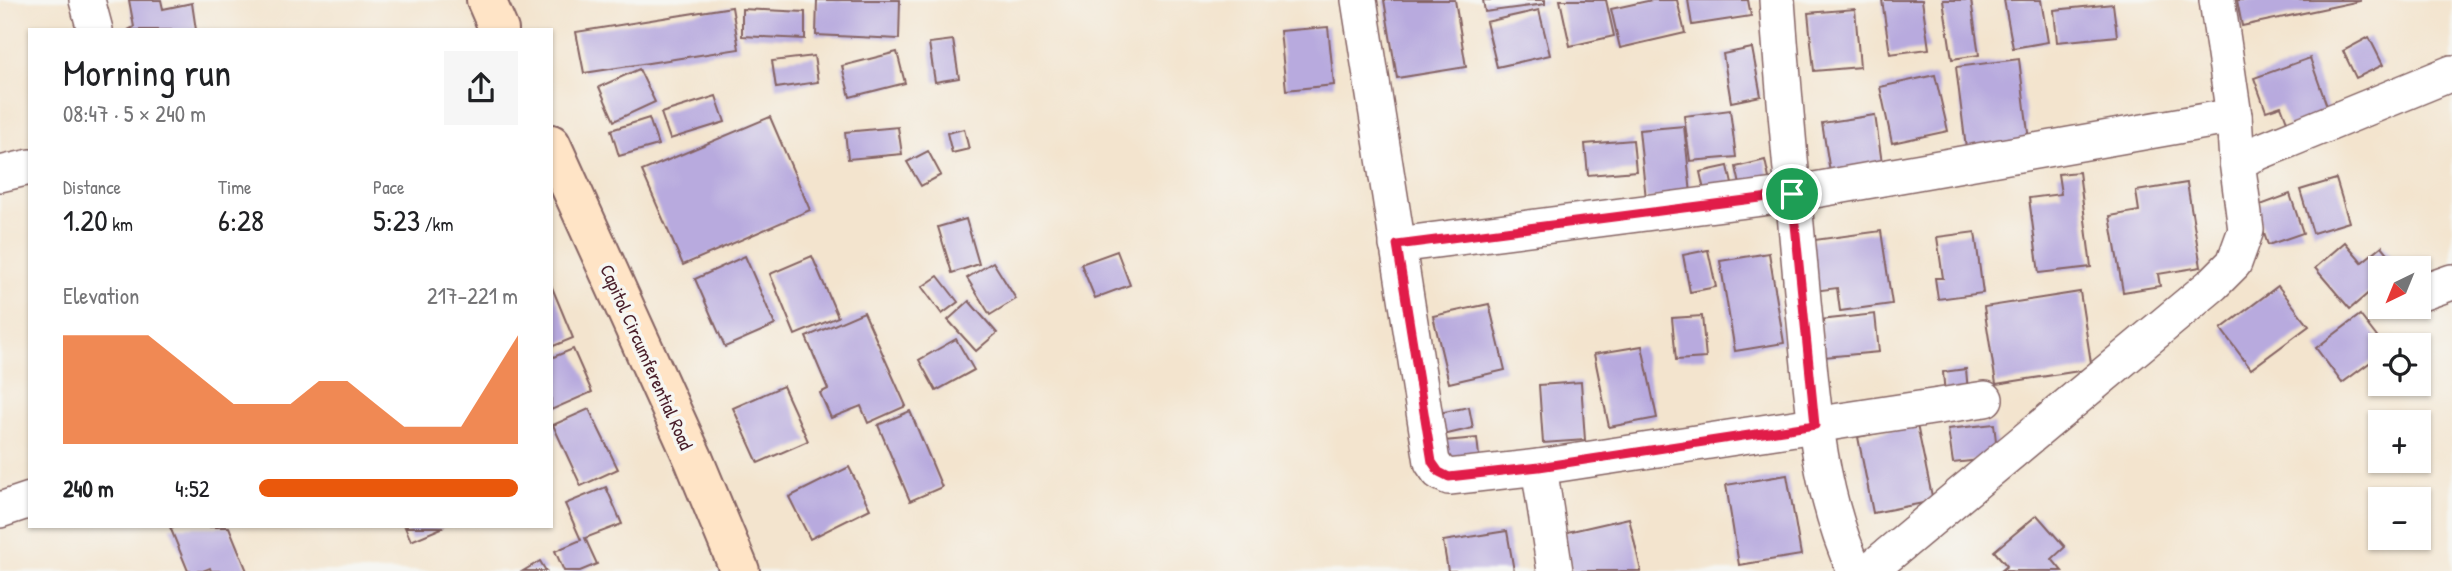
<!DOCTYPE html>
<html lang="en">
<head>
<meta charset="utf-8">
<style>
	:root { --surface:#fff; --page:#f6f6f6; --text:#202124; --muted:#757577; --accent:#ea580c }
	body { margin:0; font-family:"Patrick Hand",sans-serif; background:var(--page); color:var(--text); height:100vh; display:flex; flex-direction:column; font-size:26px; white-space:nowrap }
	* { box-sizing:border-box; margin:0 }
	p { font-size:23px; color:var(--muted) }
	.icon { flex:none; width:38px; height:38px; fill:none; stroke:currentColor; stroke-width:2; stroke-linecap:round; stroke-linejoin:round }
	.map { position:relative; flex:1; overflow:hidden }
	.sheet { position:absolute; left:28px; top:28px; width:525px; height:500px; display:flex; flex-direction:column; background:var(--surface); border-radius:0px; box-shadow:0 2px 5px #0004 }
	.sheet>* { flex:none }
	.needle { width:46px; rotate:223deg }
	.buttons { position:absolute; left:2368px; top:256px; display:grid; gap:14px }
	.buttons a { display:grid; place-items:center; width:63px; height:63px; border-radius:0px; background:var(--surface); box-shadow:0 2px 5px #0004; font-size:35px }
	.pin { position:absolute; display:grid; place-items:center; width:60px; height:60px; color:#fff; margin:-30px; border:4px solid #fff; border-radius:50%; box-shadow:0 2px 7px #0007 }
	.round { display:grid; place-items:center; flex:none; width:74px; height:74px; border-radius:0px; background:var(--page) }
	.head { display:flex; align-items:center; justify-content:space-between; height:119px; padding:0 35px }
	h1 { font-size:38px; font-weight:600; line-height:52px }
	.figures { display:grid; grid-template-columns:repeat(3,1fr); gap:10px; height:119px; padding:7px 35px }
	.figures div { display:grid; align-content:center }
	.figures b { font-size:30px; font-weight:600 }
	.figures small { font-size:19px; font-weight:400 }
	.figures p { font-size:19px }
	.chart { height:196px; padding:14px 35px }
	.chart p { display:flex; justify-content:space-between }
	.chart svg { width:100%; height:126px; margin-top:7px; fill:var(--accent); opacity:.7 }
	ul { padding:0 35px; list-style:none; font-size:23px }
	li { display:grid; grid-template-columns:112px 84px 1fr; align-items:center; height:52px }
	li i { height:18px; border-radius:9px; background:var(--accent) }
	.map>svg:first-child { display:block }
</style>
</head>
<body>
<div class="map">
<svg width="2452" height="571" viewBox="0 0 2452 571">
	<rect width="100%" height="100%" fill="#f6f6f2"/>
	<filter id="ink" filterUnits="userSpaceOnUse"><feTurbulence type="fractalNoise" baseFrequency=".0143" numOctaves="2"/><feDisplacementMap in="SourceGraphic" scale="14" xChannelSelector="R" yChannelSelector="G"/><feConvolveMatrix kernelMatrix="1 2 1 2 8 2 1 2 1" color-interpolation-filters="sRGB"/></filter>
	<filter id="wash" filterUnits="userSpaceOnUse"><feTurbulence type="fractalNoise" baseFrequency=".00686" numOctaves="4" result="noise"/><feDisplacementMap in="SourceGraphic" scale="28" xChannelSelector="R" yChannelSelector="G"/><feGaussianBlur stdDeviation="1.57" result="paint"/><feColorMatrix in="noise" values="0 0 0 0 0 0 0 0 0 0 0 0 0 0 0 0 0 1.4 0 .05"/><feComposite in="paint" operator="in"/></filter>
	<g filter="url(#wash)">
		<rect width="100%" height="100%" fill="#f3e4ce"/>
		<g id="blocks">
			<g fill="#b8aade">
				<path d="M 129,0 L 161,0 L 163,9 L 192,3 L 196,30 L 128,30 L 134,27 Z"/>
				<path d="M 817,0 L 900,0 L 899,39 L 816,35 Z"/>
				<path d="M 1384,0 L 1455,0 L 1466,67 L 1397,78 Z"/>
				<path d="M 1483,0 L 1545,0 L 1545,4 L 1485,12 Z"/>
				<path d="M 1560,0 L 1606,0 L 1614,36 L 1570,46 Z"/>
				<path d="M 1652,0 L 1677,0 L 1685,33 L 1620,48 L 1611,9 Z"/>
				<path d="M 1688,0 L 1748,0 L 1751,16 L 1692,25 Z"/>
				<path d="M 1882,0 L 1922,0 L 1929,49 L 1890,54 Z"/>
				<path d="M 1943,0 L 1971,0 L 1979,55 L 1952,59 Z"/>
				<path d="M 2004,0 L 2041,0 L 2048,42 L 2013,48 Z"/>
				<path d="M 2237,0 L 2360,0 L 2360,1 L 2242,26 Z"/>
				<path d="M 2113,4 L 2117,36 L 2057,42 L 2054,10 Z"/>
				<path d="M 732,7 L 739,49 L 584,73 L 576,32 Z"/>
				<path d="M 742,9 L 805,12 L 805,39 L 742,36 Z"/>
				<path d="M 1855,9 L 1860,67 L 1814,71 L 1808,13 Z"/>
				<path d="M 1539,10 L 1550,55 L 1497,67 L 1486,22 Z"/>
				<path d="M 1328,27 L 1334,85 L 1286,90 L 1280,31 Z"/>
				<path d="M 2369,37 L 2383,65 L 2356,78 L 2343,51 Z"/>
				<path d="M 953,40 L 959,78 L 935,82 L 929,43 Z"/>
				<path d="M 1752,48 L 1761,96 L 1731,102 L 1723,54 Z"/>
				<path d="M 897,52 L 905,83 L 850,97 L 842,66 Z"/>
				<path d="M 814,56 L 818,82 L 776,88 L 772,61 Z"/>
				<path d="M 2310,58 L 2329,112 L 2289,127 L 2281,106 L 2266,111 L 2254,78 Z"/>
				<path d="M 2019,59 L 2030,149 L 1967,156 L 1956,67 Z"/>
				<path d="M 639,69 L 655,102 L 614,121 L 599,87 Z"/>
				<path d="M 1935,75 L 1948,131 L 1892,143 L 1880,87 Z"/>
				<path d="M 716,96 L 725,122 L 670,139 L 661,113 Z"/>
				<path d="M 1730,110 L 1736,157 L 1690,161 L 1684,116 Z"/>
				<path d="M 1875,115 L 1883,170 L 1831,178 L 1822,123 Z"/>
				<path d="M 770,117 L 810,210 L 683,265 L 642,171 Z"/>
				<path d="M 649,118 L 658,145 L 619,156 L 611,130 Z"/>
				<path d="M 1684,126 L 1691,194 L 1646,199 L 1639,130 Z"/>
				<path d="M 898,127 L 902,154 L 848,159 L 845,132 Z"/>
				<path d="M 964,129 L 969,149 L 952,153 L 947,133 Z"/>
				<path d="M 1633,140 L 1636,171 L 1588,175 L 1585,144 Z"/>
				<path d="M 928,151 L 941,175 L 921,186 L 907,162 Z"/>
				<path d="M 1765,160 L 1770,183 L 1741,189 L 1736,167 Z"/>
				<path d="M 1728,166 L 1734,193 L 1706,199 L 1700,172 Z"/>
				<path d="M 2079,172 L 2091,267 L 2039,273 L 2029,198 L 2061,194 L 2058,174 Z"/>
				<path d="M 2336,179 L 2349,222 L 2313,233 L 2300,190 Z"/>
				<path d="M 2187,183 L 2201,267 L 2158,274 L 2160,286 L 2123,292 L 2110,216 L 2139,211 L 2136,191 Z"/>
				<path d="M 2290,194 L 2303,233 L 2268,245 L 2255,207 Z"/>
				<path d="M 966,219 L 979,264 L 952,273 L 938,227 Z"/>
				<path d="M 1881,231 L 1892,304 L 1840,311 L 1837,288 L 1814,291 L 1807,241 Z"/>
				<path d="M 1975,232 L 1983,293 L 1938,299 L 1935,278 L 1943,278 L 1937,237 Z"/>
				<path d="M 2345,242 L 2362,262 L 2382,246 L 2400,268 L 2380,268 L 2380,283 L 2350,309 L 2315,268 Z"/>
				<path d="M 1708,250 L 1716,287 L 1690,292 L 1683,255 Z"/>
				<path d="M 1117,251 L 1130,285 L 1095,298 L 1081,264 Z"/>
				<path d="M 1769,253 L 1784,343 L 1735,351 L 1720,261 Z"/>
				<path d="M 745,256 L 775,325 L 725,347 L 695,279 Z"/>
				<path d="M 812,256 L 838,317 L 795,335 L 770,274 Z"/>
				<path d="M 993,262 L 1016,299 L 990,315 L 967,278 Z"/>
				<path d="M 938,276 L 958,302 L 942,314 L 922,287 Z"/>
				<path d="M 551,285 L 573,338 L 551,347 Z"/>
				<path d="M 2278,286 L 2309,326 L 2251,369 L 2221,329 Z"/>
				<path d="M 2080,292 L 2092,369 L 1996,384 L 1984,307 Z"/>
				<path d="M 969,301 L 997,333 L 976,351 L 948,320 Z"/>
				<path d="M 1489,304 L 1505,370 L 1449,383 L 1433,316 Z"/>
				<path d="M 864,312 L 906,406 L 868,423 L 861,406 L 831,418 L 820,393 L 828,389 L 806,337 Z"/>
				<path d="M 1875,314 L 1879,352 L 1824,357 L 1820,320 Z"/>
				<path d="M 2360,315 L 2383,345 L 2380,345 L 2380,355 L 2342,383 L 2316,348 Z"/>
				<path d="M 1702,316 L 1706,358 L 1676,360 L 1672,318 Z"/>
				<path d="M 956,339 L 974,370 L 936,391 L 919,360 Z"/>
				<path d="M 1642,346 L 1657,418 L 1609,427 L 1594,354 Z"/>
				<path d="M 573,349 L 592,392 L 551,410 L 551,358 Z"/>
				<path d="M 1966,369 L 1968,392 L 1945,395 L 1943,372 Z"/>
				<path d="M 1581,382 L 1585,440 L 1543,443 L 1539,385 Z"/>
				<path d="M 783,386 L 808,441 L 758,463 L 733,408 Z"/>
				<path d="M 1469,407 L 1473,428 L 1439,436 L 1434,414 Z"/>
				<path d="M 589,409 L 618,469 L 581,486 L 553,425 Z"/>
				<path d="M 910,411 L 942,487 L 910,501 L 878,425 Z"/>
				<path d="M 1994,424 L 1998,458 L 1953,463 L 1948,429 Z"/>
				<path d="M 1917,425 L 1933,501 L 1873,513 L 1858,437 Z"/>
				<path d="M 1477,438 L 1480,465 L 1447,469 L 1444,441 Z"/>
				<path d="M 849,467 L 870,509 L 810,539 L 789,497 Z"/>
				<path d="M 1787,475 L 1801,555 L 1739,565 L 1726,485 Z"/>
				<path d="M 606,487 L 622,524 L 585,538 L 597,564 L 580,571 L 564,571 L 555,551 L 581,540 L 565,504 Z"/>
				<path d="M 2037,515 L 2065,547 L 2052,559 L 2062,571 L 2001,571 L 2007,566 L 1994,551 Z"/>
				<path d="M 1629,518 L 1641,571 L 1572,571 L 1563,533 Z"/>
				<path d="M 170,527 L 229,527 L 247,571 L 211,571 L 210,568 L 203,571 L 188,571 Z"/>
				<path d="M 405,527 L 444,527 L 411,541 Z"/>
				<path d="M 1507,531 L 1514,571 L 1448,571 L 1443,541 Z"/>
				<path d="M 540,561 L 546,571 L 523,571 Z"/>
			</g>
		</g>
	</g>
	<g filter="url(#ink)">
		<use href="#blocks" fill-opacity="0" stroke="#856464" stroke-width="2"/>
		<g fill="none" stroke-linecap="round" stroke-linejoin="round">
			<g stroke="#856464" stroke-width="38">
				<g id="minor">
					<path d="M 87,0 L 95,30"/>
					<path d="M 1359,0 L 1432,462 L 1439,472 L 1449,477 L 1539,467 L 1985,399"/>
					<path d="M 1777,0 C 1784,101 1794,201 1803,301 C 1812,392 1816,487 1855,571"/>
					<path d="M 2237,161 L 2452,73"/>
					<path d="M 0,174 L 30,167"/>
					<path d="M 1397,245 L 1792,194 L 2234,116"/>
					<path d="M 2418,294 L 2452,282"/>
					<path d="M 1539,467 L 1555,571"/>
					<path d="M 0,510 L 30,500"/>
					<path d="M 1869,571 L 2213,284 L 2234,263 L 2246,230 L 2237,161 L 2234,116 L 2217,0"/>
				</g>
			</g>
			<g stroke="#856464" stroke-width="42">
				<g id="secondary">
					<path d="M 486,0 L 499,30"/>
					<path d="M 551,144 L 694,460 L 740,571"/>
				</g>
			</g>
			<use href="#minor" stroke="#fff" stroke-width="35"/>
			<use href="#secondary" stroke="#ffe4c6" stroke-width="38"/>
		</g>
	</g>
	<g fill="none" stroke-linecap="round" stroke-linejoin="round" filter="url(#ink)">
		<g stroke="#fff" stroke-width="14">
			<path id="route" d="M 1792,194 L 1815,425 L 1539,467 L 1449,477 L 1439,472 L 1432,462 L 1397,245 Z"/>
		</g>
		<use href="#route" stroke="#e11d48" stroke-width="9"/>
	</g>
	<g text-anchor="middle" stroke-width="7" stroke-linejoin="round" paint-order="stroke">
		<g font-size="19" fill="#4a1f2b" stroke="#f6f6f2">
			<text transform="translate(647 357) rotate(66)" y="7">Capitol Circumferential Road</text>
		</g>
	</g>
</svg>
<div class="buttons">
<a><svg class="needle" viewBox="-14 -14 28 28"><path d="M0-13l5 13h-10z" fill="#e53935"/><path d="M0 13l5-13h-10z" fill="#757577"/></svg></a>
<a><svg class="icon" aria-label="locate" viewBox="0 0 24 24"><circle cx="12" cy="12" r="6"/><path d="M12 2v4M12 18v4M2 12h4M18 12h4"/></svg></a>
<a>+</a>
<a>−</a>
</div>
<div class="pin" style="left:1792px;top:194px;background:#1e9e55"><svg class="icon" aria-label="arrive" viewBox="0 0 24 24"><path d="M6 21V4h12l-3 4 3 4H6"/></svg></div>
<section class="sheet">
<div class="head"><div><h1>Morning run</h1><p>08:47 · 5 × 240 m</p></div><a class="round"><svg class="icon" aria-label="share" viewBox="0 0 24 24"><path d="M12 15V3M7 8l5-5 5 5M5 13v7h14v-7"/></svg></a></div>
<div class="figures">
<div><p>Distance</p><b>1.20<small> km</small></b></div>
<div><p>Time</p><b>6:28</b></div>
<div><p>Pace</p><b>5:23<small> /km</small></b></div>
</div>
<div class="chart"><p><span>Elevation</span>217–221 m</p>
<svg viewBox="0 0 160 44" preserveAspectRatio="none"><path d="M0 44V6L10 6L20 6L30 6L40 14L50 22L60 30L70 30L80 30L90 22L100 22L110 30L120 38L130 38L140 38L150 22L160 6V44z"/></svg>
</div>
<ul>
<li><b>240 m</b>4:52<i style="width:100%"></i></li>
</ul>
</section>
</div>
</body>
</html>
